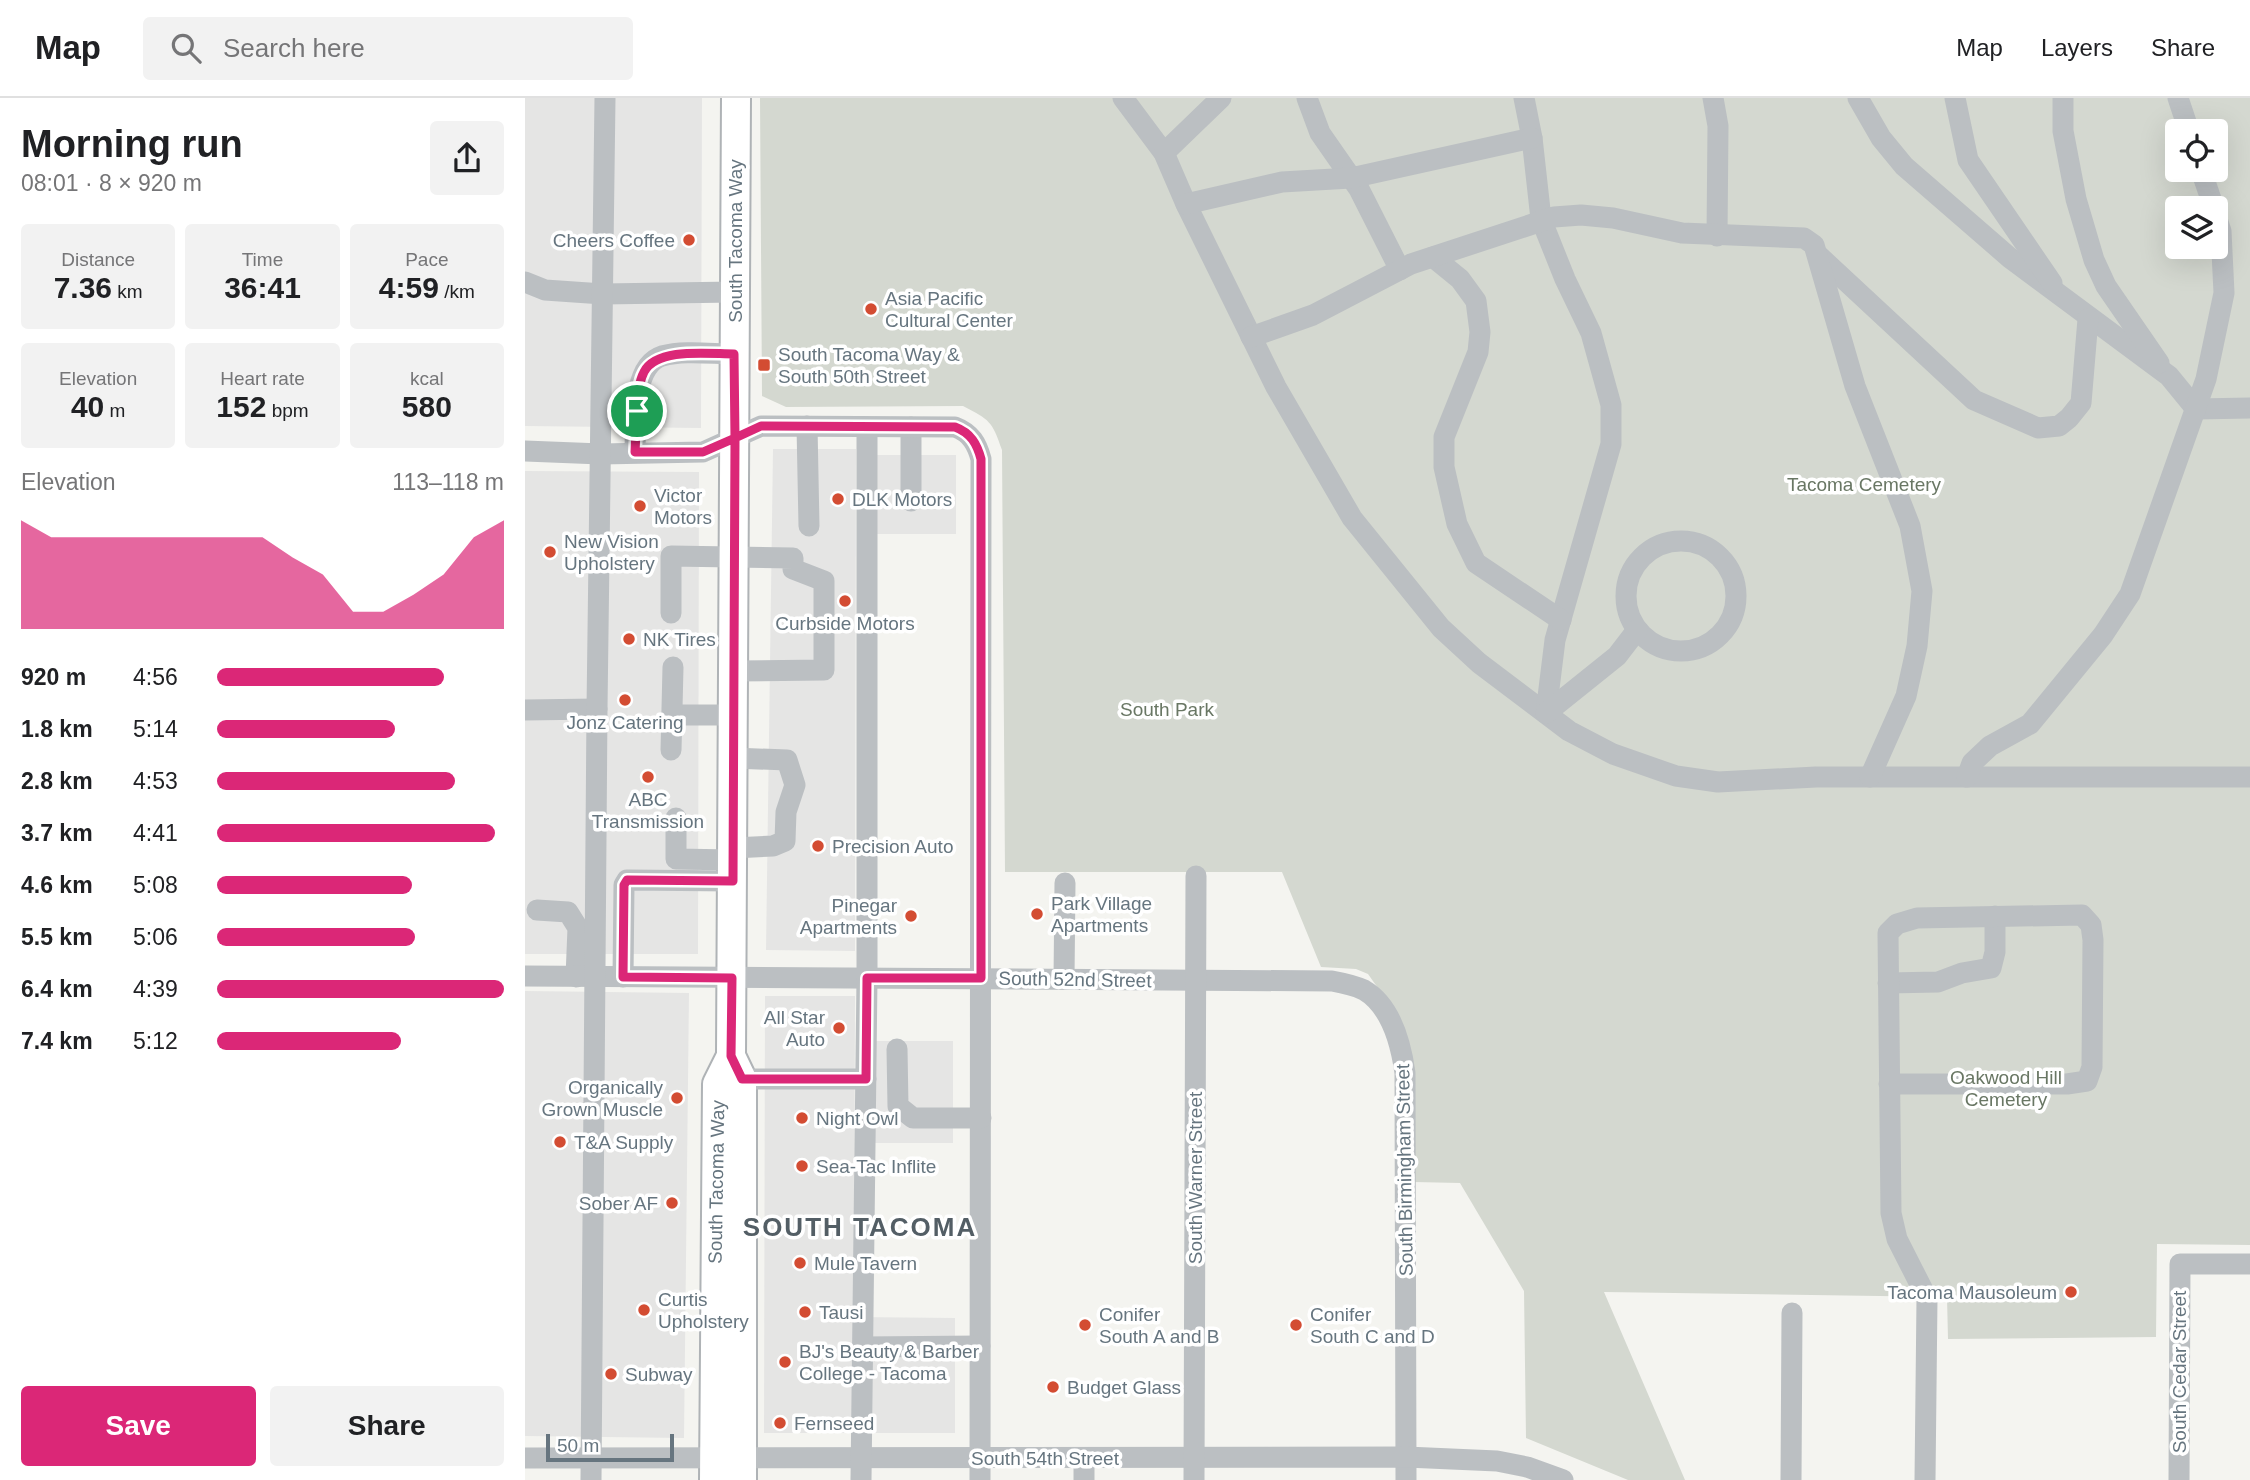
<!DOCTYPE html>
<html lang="en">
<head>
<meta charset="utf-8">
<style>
	:root { --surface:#fff; --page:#f2f2f2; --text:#202124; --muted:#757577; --line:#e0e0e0; --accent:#db2777 }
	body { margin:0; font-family:Helvetica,sans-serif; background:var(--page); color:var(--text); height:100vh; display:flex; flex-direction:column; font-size:26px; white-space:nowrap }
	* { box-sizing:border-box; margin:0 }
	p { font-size:23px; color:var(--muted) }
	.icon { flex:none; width:38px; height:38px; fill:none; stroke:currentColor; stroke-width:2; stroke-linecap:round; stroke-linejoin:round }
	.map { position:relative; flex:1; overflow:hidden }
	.details { display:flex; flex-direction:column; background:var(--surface); width:525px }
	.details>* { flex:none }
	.buttons { position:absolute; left:1640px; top:21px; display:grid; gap:14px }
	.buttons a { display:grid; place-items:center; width:63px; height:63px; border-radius:7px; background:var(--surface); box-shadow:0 7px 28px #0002; font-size:35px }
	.scale { position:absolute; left:21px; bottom:18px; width:128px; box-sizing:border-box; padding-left:7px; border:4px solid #66757f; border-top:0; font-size:19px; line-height:24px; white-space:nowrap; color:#66757f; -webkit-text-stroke:5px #fff; paint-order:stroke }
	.pin { position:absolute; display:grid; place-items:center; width:60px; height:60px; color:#fff; margin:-30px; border:4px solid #fff; border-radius:50%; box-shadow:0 2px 7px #0007 }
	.round { display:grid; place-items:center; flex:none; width:74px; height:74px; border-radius:7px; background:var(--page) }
	.head { display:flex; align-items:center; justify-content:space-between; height:119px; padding:0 21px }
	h1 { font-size:38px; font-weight:800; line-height:52px }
	.stats { display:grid; grid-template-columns:repeat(3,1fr); gap:10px; height:119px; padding:7px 21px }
	.stats div { display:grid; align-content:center; border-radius:7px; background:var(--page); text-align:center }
	.stats b { font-size:30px; font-weight:800 }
	.stats small { font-size:19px; font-weight:400 }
	.stats p { font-size:19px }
	.chart { height:196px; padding:14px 21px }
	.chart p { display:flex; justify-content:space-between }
	.chart svg { width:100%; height:126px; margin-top:7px; fill:var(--accent); opacity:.7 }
	.cta { display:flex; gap:14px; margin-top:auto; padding:14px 21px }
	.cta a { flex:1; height:80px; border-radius:7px; background:var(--accent); color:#fff; font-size:28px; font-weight:800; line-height:80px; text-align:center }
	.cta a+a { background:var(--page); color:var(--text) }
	ul { padding:0 21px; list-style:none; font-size:23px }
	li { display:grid; grid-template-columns:112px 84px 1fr; align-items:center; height:52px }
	li i { height:18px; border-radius:9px; background:var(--accent) }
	header { display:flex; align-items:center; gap:42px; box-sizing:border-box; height:98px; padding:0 35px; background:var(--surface); border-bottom:2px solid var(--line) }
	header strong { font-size:33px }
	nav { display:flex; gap:38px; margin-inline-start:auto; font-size:24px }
	.search { width:490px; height:63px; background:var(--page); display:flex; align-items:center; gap:18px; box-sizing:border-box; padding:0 24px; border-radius:7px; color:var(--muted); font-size:26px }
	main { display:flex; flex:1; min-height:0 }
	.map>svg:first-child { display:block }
</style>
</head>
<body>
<header>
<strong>Map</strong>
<div class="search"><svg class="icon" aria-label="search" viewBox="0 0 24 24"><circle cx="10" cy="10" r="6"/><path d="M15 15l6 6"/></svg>Search here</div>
<nav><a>Map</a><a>Layers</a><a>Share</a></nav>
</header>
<main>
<section class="details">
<div class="head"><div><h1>Morning run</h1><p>08:01 · 8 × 920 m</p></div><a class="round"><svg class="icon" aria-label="share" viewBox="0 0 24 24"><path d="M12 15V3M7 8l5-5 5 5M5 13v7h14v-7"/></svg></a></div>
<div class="stats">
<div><p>Distance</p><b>7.36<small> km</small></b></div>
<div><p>Time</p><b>36:41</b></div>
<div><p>Pace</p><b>4:59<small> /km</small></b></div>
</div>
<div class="stats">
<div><p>Elevation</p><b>40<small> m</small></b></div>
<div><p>Heart rate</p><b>152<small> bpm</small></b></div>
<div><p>kcal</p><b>580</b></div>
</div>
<div class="chart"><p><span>Elevation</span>113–118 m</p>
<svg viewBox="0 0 160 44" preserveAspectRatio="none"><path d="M0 44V6L10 12L20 12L30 12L40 12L50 12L60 12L70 12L80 12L90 19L100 25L110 38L120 38L130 32L140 25L150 12L160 6V44z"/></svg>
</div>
<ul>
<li><b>920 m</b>4:56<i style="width:79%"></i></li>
<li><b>1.8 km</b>5:14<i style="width:62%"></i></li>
<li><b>2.8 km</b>4:53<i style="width:83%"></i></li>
<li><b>3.7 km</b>4:41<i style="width:97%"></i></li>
<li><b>4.6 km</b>5:08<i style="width:68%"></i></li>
<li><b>5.5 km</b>5:06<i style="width:69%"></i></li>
<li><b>6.4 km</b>4:39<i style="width:100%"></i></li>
<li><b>7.4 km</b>5:12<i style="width:64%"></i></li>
</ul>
<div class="cta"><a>Save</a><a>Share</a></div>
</section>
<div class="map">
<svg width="1725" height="1382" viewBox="0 0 1725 1382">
	<rect width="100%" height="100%" fill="#f4f4f0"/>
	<g fill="#e5e5e4">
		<path d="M 0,0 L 177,0 L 176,330 L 0,328 Z"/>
		<path d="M 248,351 L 331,351 L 330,853 L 241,852 Z"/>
		<path d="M 347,357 L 431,357 L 431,436 L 346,436 Z"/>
		<path d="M 0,373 L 174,374 L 173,856 L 0,856 Z"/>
		<path d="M 0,893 L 164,895 L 159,1340 L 0,1338 Z"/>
		<path d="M 240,898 L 330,898 L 329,1219 L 430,1220 L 430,1335 L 239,1335 Z"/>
		<path d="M 347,943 L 428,943 L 428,1045 L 346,1045 Z"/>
	</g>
	<path fill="#d4d8d0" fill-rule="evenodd" d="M 235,0 L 1725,0 L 1725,1147 L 1632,1146 L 1631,1239 L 1423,1241 L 1422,1199 L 1079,1194 L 1160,1382 L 1103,1382 L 1001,1340 L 999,1193 L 935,1085 L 889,1084 L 867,910 L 843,876 L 831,871 L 796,869 L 757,774 L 480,774 L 477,352 C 467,323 465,322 438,308 L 261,309 L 237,298 ZM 1652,33 L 1690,33 L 1690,72 L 1652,72 ZM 1652,110 L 1690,110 L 1690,149 L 1652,149 Z"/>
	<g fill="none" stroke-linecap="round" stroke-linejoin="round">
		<g stroke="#afb3b6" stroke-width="32">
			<g id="major">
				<path d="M 211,0 L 206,958 L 217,981 L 217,1382"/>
				<path d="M 189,1382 L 192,986 L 206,958"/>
			</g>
		</g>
		<g stroke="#bbbfc2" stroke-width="21">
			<path d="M 598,0 L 639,55 L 661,106 L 751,289 L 827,420 L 916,530 L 954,565 L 1044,633 L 1088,656 L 1151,678 L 1193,684 L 1291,679 L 1725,679"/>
			<path d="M 782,0 L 795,35 L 834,91 L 875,172"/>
			<path d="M 999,0 L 1007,40 L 1016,121 L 1040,181 L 1066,235 L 1086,307 L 1086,346 L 1030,542 L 1021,615"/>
			<path d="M 1188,0 L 1193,28 L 1192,138"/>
			<path d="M 1333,0 L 1356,40 L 1379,68 L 1485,160 L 1644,278 L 1671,311 L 1725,310"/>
			<path d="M 1430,0 L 1443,62 L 1527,185"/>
			<path d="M 1538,0 L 1538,33 L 1551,101 L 1569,162 L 1581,188 L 1634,265"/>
			<path d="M 1653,0 L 1664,33"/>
			<path d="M 639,55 L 696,0"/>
			<path d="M 1676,72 L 1689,110"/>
			<path d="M 661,106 L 757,84 L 826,80 L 1007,40"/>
			<path d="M 1294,158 L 1449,302 L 1513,330 L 1534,328 L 1544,320 L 1556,305 L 1563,221"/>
			<path d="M 908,159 L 935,181 L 951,203 L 955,234 L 953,254 L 919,339 L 919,369 L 932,426 L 951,465 L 1036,522"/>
			<path d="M 0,184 L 20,192 L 78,196 L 209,194"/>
			<path d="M 726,239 L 788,217 L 886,166 L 1029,119 L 1056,117 L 1088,120 L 1157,135 L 1279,140 L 1289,147 L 1330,288 L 1385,428 L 1397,493 L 1392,548 L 1381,598 L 1345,679"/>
			<path d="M 282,328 L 284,428"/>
			<path d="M 386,329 L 386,403"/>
			<path d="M 0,353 L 76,356 L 178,354 L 236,328 L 430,329 C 446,335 452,346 456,361 L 455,1382"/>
			<path d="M 110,354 C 111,328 106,268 137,258 C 159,252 187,256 209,256"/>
			<circle cx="1156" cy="498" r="55"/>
			<path d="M 146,515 L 146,458 L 268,460 L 268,471 L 299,483 L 299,572 L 209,573"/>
			<path d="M 0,612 L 72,611"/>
			<path d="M 1021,615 L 1092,558 L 1112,532"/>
			<path d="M 147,617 L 209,617"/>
			<path d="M 146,652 L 148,569"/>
			<path d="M 1442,679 L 1447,665 L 1465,648 L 1505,626 L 1578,537 L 1605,496 L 1681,281 L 1699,195 L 1696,133 L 1690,115"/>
			<path d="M 151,720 L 151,761 L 208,762"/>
			<path d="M 208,750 L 248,748 L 260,743 L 261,714 L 270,687 L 262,662 L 208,660"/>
			<path d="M 12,812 L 43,814 L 53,830 L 51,879"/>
			<path d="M 0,878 L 807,883 C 818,885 829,887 839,892 C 866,908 876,946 880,975 L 881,1382"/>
			<path d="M 98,879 L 99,787 L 102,782 L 208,783"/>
			<path d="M 539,881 L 540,785"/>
			<path d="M 1363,885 L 1413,884 L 1437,875 L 1466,870 L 1470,854 L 1470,818"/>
			<path d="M 372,951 L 373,1008 L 388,1020 L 456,1020"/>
			<path d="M 217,981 L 341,981"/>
			<path d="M 1364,986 L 1542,986 L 1562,983 L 1567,969 L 1568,842 L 1566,827 L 1557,817 L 1392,820 L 1372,826 L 1363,835 L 1366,1115 L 1372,1141 L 1402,1200 L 1400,1382"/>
			<path d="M 337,1249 L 455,1248"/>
			<path d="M 0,1360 L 881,1359 L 972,1363 L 1002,1369 L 1038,1382"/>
			<path d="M 66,1382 L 72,611 L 80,0"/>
			<path d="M 336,1382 L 342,880 L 342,329"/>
			<path d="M 559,1382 L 559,1360"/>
			<path d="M 669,1382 L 671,778"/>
			<path d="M 1266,1382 L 1267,1215"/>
			<path d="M 1654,1382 L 1655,1166 L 1725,1166"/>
		</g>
		<use href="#major" stroke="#fff" stroke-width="28"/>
	</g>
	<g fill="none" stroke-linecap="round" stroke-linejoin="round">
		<g stroke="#fff" stroke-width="14">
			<path id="route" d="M 112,313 L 110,354 L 178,354 L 210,340 L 208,783 L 102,782 L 99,787 L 98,879 L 207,880 L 206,958 L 217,981 L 341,981 L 342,880 L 456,880 L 456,361 C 452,346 446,335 430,329 L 236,328 L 210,340 L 209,256 C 184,256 132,249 119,274 C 113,285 113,300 112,313"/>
		</g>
		<use href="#route" stroke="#db2777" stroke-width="9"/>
	</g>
	<g fill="#d34c32" stroke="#fff" stroke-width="2.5">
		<circle cx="164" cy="142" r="7"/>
		<circle cx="346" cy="211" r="7"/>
		<rect x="232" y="260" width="14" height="14" rx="3.5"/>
		<circle cx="313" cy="401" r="7"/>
		<circle cx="115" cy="408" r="7"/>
		<circle cx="25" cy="454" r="7"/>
		<circle cx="320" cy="503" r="7"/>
		<circle cx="104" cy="541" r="7"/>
		<circle cx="100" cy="602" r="7"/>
		<circle cx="123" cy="679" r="7"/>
		<circle cx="293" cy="748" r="7"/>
		<circle cx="512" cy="816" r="7"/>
		<circle cx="386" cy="818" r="7"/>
		<circle cx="314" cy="930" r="7"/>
		<circle cx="152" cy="1000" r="7"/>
		<circle cx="277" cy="1020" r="7"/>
		<circle cx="35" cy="1044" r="7"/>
		<circle cx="277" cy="1068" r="7"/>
		<circle cx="147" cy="1105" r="7"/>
		<circle cx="275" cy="1165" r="7"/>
		<circle cx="1546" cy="1194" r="7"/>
		<circle cx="119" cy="1212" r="7"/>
		<circle cx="280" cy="1214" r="7"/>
		<circle cx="560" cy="1227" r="7"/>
		<circle cx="771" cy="1227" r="7"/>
		<circle cx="260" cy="1264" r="7"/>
		<circle cx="86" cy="1276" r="7"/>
		<circle cx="528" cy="1289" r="7"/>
		<circle cx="255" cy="1325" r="7"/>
	</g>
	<g text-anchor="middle" stroke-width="7" stroke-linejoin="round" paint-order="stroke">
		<g font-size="19" fill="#66757f" stroke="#fff" text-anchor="start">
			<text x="150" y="149" text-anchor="end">Cheers Coffee</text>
			<text x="360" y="207">Asia Pacific<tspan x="360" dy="22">Cultural Center</tspan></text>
			<text x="253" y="263">South Tacoma Way &amp;<tspan x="253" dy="22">South 50th Street</tspan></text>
			<text x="129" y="404">Victor<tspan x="129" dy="22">Motors</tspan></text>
			<text x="327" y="408">DLK Motors</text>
			<text x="39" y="450">New Vision<tspan x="39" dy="22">Upholstery</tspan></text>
			<text x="320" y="532" text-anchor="middle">Curbside Motors</text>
			<text x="118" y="548">NK Tires</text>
			<text x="100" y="631" text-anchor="middle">Jonz Catering</text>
			<text x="123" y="708" text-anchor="middle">ABC<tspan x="123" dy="22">Transmission</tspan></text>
			<text x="307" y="755">Precision Auto</text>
			<text x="526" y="812">Park Village<tspan x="526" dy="22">Apartments</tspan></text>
			<text x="372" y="814" text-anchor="end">Pinegar<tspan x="372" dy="22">Apartments</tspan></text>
			<text x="300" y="926" text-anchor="end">All Star<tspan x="300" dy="22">Auto</tspan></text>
			<text x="138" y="996" text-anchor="end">Organically<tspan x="138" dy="22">Grown Muscle</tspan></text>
			<text x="291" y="1027">Night Owl</text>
			<text x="49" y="1051">T&amp;A Supply</text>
			<text x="291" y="1075">Sea-Tac Inflite</text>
			<text x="133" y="1112" text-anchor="end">Sober AF</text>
			<text x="289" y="1172">Mule Tavern</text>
			<text x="1532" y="1201" text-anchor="end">Tacoma Mausoleum</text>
			<text x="133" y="1208">Curtis<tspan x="133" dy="22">Upholstery</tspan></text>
			<text x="294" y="1221">Tausi</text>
			<text x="574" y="1223">Conifer<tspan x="574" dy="22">South A and B</tspan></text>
			<text x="785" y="1223">Conifer<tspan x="785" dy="22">South C and D</tspan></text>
			<text x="274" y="1260">BJ's Beauty &amp; Barber<tspan x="274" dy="22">College - Tacoma</tspan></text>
			<text x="100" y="1283">Subway</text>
			<text x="542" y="1296">Budget Glass</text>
			<text x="269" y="1332">Fernseed</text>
		</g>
		<g font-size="19" fill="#66757f" stroke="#fff">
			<text transform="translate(210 143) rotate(-90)" y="7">South Tacoma Way</text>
			<text transform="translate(550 881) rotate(1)" y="7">South 52nd Street</text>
			<text transform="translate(879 1072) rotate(-91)" y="7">South Birmingham Street</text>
			<text transform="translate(670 1080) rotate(-90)" y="7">South Warner Street</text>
			<text transform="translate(191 1084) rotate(-89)" y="7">South Tacoma Way</text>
			<text transform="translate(1654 1274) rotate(-90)" y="7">South Cedar Street</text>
			<text x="520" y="1367">South 54th Street</text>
		</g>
		<g font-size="19" fill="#697764" stroke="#fff">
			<text x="1339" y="393">Tacoma Cemetery</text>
			<text x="642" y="618">South Park</text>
			<text x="1481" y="986">Oakwood Hill<tspan x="1481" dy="22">Cemetery</tspan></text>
		</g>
		<g font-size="26" font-weight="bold" letter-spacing="2" fill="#535e65" stroke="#fff">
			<text x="335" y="1138">SOUTH TACOMA</text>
		</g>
	</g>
</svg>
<div class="buttons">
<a><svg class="icon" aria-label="locate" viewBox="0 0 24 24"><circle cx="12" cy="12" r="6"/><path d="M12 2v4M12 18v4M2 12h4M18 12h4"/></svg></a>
<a><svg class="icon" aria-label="layers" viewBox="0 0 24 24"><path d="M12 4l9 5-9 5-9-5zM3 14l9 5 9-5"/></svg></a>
</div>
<div class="scale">50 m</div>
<div class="pin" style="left:112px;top:313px;background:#1e9e55"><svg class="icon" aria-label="arrive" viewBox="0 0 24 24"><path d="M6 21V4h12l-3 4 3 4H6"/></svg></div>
</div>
</main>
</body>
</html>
